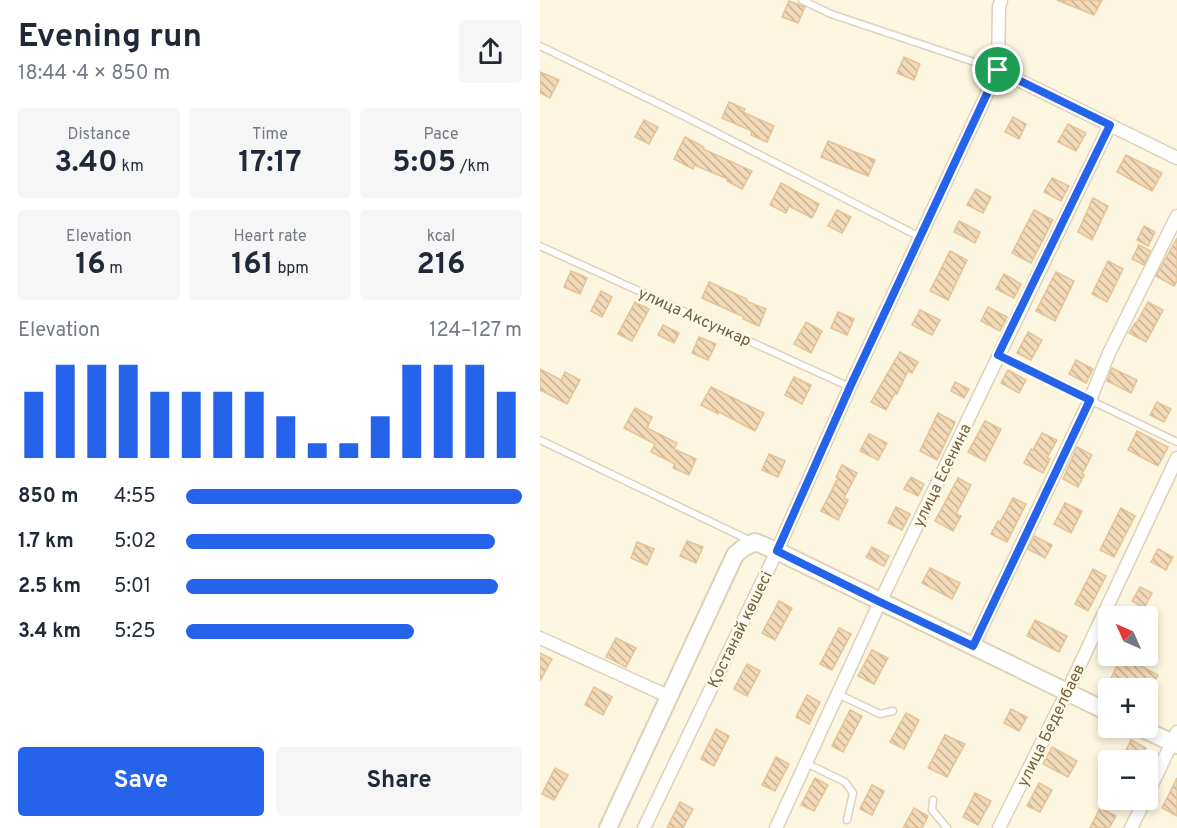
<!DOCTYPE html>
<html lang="en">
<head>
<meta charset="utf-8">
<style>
	:root { --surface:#fff; --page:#f6f6f7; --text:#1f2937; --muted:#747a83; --accent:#2563eb }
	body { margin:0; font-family:Overpass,sans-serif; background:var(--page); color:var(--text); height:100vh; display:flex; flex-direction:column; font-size:22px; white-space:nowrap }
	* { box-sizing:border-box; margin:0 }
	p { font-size:20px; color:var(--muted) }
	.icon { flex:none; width:33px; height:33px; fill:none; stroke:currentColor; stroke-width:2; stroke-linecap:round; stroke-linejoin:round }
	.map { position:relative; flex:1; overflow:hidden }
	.side { display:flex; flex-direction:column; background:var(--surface); width:540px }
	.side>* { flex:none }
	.needle { width:39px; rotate:315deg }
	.tools { position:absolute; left:558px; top:606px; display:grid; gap:12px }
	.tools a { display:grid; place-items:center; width:60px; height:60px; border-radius:6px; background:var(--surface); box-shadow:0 3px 9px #0003; font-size:30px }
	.pin { position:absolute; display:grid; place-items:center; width:51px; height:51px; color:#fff; margin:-26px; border:3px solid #fff; border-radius:50%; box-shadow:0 2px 6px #0007 }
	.round { display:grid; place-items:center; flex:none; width:63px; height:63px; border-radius:6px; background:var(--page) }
	.overview { display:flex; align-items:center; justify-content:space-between; height:102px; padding:0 18px }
	h1 { font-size:33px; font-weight:700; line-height:45px }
	.stats { display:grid; grid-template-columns:repeat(3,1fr); gap:9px; height:102px; padding:6px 18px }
	.stats div { display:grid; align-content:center; border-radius:6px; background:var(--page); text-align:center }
	.stats b { font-size:30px; font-weight:700 }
	.stats small { font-size:16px; font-weight:400 }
	.stats p { font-size:16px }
	.chart { height:168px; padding:12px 18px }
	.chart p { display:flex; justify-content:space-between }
	.chart svg { width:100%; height:108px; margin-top:6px; stroke:var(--accent); stroke-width:6 }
	.action { display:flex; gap:12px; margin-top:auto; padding:12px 18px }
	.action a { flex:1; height:69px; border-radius:6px; background:var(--accent); color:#fff; font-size:24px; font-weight:700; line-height:69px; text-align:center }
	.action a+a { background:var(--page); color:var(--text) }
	ul { padding:0 18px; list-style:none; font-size:20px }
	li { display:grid; grid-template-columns:96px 72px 1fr; align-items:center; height:45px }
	li i { height:15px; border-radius:8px; background:var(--accent) }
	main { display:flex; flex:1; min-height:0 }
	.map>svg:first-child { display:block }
</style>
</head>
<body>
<main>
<section class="side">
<div class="overview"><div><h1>Evening run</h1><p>18:44 · 4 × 850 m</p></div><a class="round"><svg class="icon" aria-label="share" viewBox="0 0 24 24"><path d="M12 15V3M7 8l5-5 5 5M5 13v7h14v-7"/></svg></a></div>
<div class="stats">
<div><p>Distance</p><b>3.40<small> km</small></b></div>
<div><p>Time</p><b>17:17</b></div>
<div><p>Pace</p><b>5:05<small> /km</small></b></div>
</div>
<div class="stats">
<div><p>Elevation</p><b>16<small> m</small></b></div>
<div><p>Heart rate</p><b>161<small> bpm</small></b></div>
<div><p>kcal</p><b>216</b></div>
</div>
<div class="chart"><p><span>Elevation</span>124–127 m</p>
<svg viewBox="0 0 160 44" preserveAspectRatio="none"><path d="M5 44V17M15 44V6M25 44V6M35 44V6M45 44V17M55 44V17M65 44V17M75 44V17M85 44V27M95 44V38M105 44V38M115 44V27M125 44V6M135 44V6M145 44V6M155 44V17"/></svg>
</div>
<ul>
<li><b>850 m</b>4:55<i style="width:100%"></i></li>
<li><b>1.7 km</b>5:02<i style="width:92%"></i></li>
<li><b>2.5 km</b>5:01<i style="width:93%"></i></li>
<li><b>3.4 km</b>5:25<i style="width:68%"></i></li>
</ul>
<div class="action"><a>Save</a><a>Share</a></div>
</section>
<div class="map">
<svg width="637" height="828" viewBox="0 0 637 828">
	<defs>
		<pattern id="building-back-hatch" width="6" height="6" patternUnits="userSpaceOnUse" patternTransform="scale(1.5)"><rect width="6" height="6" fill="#f2d9b7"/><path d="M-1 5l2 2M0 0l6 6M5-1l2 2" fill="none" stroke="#c8b397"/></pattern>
	</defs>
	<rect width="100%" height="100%" fill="#fcf6e0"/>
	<g fill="url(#building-back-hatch)" stroke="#e4c398" stroke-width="1.5">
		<path d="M 517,0 L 562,0 L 554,15 Z"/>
		<path d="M 249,1 L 265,7 L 258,23 L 242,17 Z"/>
		<path d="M 364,57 L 380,64 L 374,80 L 357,73 Z"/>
		<path d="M 0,72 L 19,80 L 10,98 L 0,93 Z"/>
		<path d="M 189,102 L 205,109 L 203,112 L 234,126 L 227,142 L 211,135 L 212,131 L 182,118 Z"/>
		<path d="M 473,117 L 486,124 L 479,139 L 465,132 Z"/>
		<path d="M 104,120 L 118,127 L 109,144 L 95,137 Z"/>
		<path d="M 528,124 L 546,133 L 536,151 L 518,142 Z"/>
		<path d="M 145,137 L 164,147 L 163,149 L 212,171 L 202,189 L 187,181 L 188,179 L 154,165 L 153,169 L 134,159 Z"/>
		<path d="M 288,141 L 335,160 L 328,176 L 281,157 Z"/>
		<path d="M 586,155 L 622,173 L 612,191 L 577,172 Z"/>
		<path d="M 512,178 L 529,186 L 521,201 L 504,192 Z"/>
		<path d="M 241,183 L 279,204 L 272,218 L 249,206 L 246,213 L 230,205 Z"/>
		<path d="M 436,189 L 451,197 L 443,213 L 427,205 Z"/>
		<path d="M 553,198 L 568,206 L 552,240 L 538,232 Z"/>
		<path d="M 297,210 L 311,217 L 302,233 L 288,226 Z"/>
		<path d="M 494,210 L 513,220 L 491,263 L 472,253 Z"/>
		<path d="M 419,221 L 440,232 L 435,243 L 414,232 Z"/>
		<path d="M 604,226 L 615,232 L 608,246 L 597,240 Z"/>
		<path d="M 637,238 L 637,281 L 634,286 L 616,276 Z"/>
		<path d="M 599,245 L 611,251 L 604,265 L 592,259 Z"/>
		<path d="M 410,251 L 427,260 L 408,300 L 390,291 Z"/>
		<path d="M 568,261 L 583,269 L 567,302 L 552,294 Z"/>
		<path d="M 31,271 L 47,278 L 40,294 L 24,287 Z"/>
		<path d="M 516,272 L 534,281 L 515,321 L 496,311 Z"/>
		<path d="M 464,274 L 481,284 L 474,298 L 456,289 Z"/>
		<path d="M 169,282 L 207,299 L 206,301 L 226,309 L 219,326 L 203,319 L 204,317 L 162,298 Z"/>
		<path d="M 61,291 L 72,297 L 62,317 L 51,311 Z"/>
		<path d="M 95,302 L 109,309 L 92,341 L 78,334 Z"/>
		<path d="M 608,302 L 623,310 L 606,342 L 589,333 L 595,323 L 596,324 Z"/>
		<path d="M 448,307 L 467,317 L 460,331 L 441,321 Z"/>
		<path d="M 380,310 L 400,320 L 392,335 L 372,325 Z"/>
		<path d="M 298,312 L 314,319 L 307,335 L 291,328 Z"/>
		<path d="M 266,322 L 282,331 L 271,353 L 254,344 Z"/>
		<path d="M 123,325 L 139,333 L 134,343 L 118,335 Z"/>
		<path d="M 488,332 L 502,340 L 491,360 L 477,353 Z"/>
		<path d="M 159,337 L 176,344 L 168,360 L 152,353 Z"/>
		<path d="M 360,352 L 378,362 L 372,373 L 368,371 L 357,394 L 355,393 L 346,410 L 331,402 Z"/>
		<path d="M 536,360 L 553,369 L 546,383 L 529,374 Z"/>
		<path d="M 572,368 L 597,380 L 591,393 L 567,381 Z"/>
		<path d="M 0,369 L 21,380 L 25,372 L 40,380 L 27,404 L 0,390 Z"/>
		<path d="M 468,370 L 486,380 L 479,393 L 461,383 Z"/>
		<path d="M 254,377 L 271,385 L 262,404 L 245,395 Z"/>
		<path d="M 415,382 L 429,389 L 424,398 L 411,391 Z"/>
		<path d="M 171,387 L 224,413 L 215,431 L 179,412 L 178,414 L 161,405 Z"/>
		<path d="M 617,402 L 631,409 L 624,422 L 610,415 Z"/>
		<path d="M 95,408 L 112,417 L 107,428 L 137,443 L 134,449 L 156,459 L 149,475 L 133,468 L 135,464 L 111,452 L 115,444 L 84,428 Z"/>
		<path d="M 398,413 L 415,422 L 397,460 L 380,451 Z"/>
		<path d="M 445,421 L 461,429 L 445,461 L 428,452 Z"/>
		<path d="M 597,431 L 628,447 L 618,466 L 588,450 Z"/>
		<path d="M 502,433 L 517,440 L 507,458 L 510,459 L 503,473 L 484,463 L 491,449 L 493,450 Z"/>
		<path d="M 329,434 L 347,443 L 338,460 L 320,451 Z"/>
		<path d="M 537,447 L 552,455 L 542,474 L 544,475 L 538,487 L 523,479 Z"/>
		<path d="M 229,454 L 245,461 L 238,477 L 222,470 Z"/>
		<path d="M 302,465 L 317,473 L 304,498 L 308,500 L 298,520 L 281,511 L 298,478 L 296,477 Z"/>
		<path d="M 371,477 L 384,484 L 378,496 L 364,489 Z"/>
		<path d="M 418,478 L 431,485 L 416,514 L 421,516 L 413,531 L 395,521 Z"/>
		<path d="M 473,498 L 486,504 L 467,542 L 451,534 L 458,521 L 460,522 Z"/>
		<path d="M 525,503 L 542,511 L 531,533 L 514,524 Z"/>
		<path d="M 356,507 L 370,514 L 362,530 L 348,523 Z"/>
		<path d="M 581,508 L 595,516 L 574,557 L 560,550 Z"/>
		<path d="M 494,536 L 512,545 L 505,558 L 488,549 Z"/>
		<path d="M 147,541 L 163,547 L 156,563 L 140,556 Z"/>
		<path d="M 97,542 L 114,549 L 107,565 L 91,558 Z"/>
		<path d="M 332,547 L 349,556 L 344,566 L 326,557 Z"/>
		<path d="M 618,549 L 633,557 L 626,570 L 611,562 Z"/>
		<path d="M 390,568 L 420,583 L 412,599 L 382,583 Z"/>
		<path d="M 553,569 L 566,576 L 548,611 L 535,604 Z"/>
		<path d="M 600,587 L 612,593 L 604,608 L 592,601 Z"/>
		<path d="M 239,601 L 252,608 L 235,640 L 222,633 Z"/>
		<path d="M 495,620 L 527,636 L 519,652 L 487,636 Z"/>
		<path d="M 299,628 L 311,634 L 292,670 L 280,664 Z"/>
		<path d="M 76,638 L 96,648 L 86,667 L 66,657 Z"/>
		<path d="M 332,650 L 348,658 L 334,684 L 318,676 Z"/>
		<path d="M 0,653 L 12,659 L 0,681 Z"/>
		<path d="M 582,656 L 618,675 L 611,688 L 576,688 L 568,684 Z"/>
		<path d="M 207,664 L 220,671 L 207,696 L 194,689 Z"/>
		<path d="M 54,687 L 72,697 L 63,715 L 45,705 Z"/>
		<path d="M 267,695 L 280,702 L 269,724 L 256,717 Z"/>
		<path d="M 471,709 L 487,717 L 479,731 L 464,723 Z"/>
		<path d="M 310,710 L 322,716 L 303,752 L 292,746 Z"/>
		<path d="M 366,713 L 379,720 L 364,749 L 350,742 Z"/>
		<path d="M 176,729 L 189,736 L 174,766 L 161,759 Z"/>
		<path d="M 405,735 L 425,744 L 407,777 L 388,768 Z"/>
		<path d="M 591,740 L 606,748 L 600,760 L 591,760 L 583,756 Z"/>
		<path d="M 512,747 L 537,761 L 528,777 L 503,764 Z"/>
		<path d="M 236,757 L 249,764 L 235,791 L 222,785 Z"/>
		<path d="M 15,768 L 28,775 L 14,800 L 2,794 Z"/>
		<path d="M 275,778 L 288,785 L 274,811 L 261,805 Z"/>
		<path d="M 637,778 L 637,816 L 622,808 Z"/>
		<path d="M 499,783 L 512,790 L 500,812 L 487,806 Z"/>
		<path d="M 332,785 L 344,791 L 332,815 L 320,809 Z"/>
		<path d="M 435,793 L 451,801 L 438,825 L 423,817 Z"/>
		<path d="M 140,802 L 153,809 L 143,828 L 127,828 Z"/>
		<path d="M 374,808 L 388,816 L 382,828 L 363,828 Z"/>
		<path d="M 560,808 L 576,816 L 569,828 L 550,828 Z"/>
	</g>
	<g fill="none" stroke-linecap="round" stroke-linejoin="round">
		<g stroke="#ddd1b9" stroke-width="9">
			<g id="service">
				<path d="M 262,0 L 291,14 L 458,70"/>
				<path d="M 0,46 L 146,117 L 380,237"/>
				<path d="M 0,246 L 310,387"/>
				<path d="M 459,356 L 637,442"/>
				<path d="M 0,440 L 211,541"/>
				<path d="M 298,694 L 340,714 L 353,711"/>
				<path d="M 266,763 L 305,782 L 313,793 L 307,820"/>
				<path d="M 393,800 L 392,810 L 407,828"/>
			</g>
		</g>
		<g stroke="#ddd1b9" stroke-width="15">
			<g id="minor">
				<path d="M 458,70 L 637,158"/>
				<path d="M 0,638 L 130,697"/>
				<path d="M 433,646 L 550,400 L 569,353 L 637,216"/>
				<path d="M 608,793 L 637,732"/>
				<path d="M 104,828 L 237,551 L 310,387 L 458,70 L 459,7 L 461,0"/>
				<path d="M 236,828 L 340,602 L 570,125"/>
				<path d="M 459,828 L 527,692 L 637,458"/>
				<path d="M 591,828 L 605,800"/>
			</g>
		</g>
		<g stroke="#ddd1b9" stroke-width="20">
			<g id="tertiary">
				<path d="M 601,728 L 637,745"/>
				<path d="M 68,828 L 195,555 L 203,548 L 215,542 L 237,551 L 568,712"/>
			</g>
		</g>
		<use href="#service" stroke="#fff" stroke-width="6"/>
		<use href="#minor" stroke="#fff" stroke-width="12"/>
		<use href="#tertiary" stroke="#fff" stroke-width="16"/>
	</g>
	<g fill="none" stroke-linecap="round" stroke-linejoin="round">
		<g stroke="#fff" stroke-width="12">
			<path id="route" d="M 458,70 L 570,125 L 458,355 L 550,400 L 433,646 L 340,602 L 237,551 L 310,387 Z"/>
		</g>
		<use href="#route" stroke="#2563eb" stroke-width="8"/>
	</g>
	<g text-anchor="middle" stroke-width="4.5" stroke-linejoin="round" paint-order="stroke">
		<g font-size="16" fill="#735f47" stroke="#fffae6">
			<text transform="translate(155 316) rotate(24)" y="6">улица Аксункар</text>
			<text transform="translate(401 475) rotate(-64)" y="6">улица Есенина</text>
			<text transform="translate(199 629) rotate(-64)" y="6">Қостанай көшесі</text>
			<text transform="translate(510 725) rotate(-64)" y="6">улица Беделбаев</text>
		</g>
	</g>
</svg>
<div class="tools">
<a><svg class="needle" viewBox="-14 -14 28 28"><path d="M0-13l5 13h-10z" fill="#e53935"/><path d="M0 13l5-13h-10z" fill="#747a83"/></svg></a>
<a>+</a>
<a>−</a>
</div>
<div class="pin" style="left:458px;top:70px;background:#1e9e55"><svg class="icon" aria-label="arrive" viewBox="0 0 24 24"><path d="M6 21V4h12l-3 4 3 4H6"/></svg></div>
</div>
</main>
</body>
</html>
